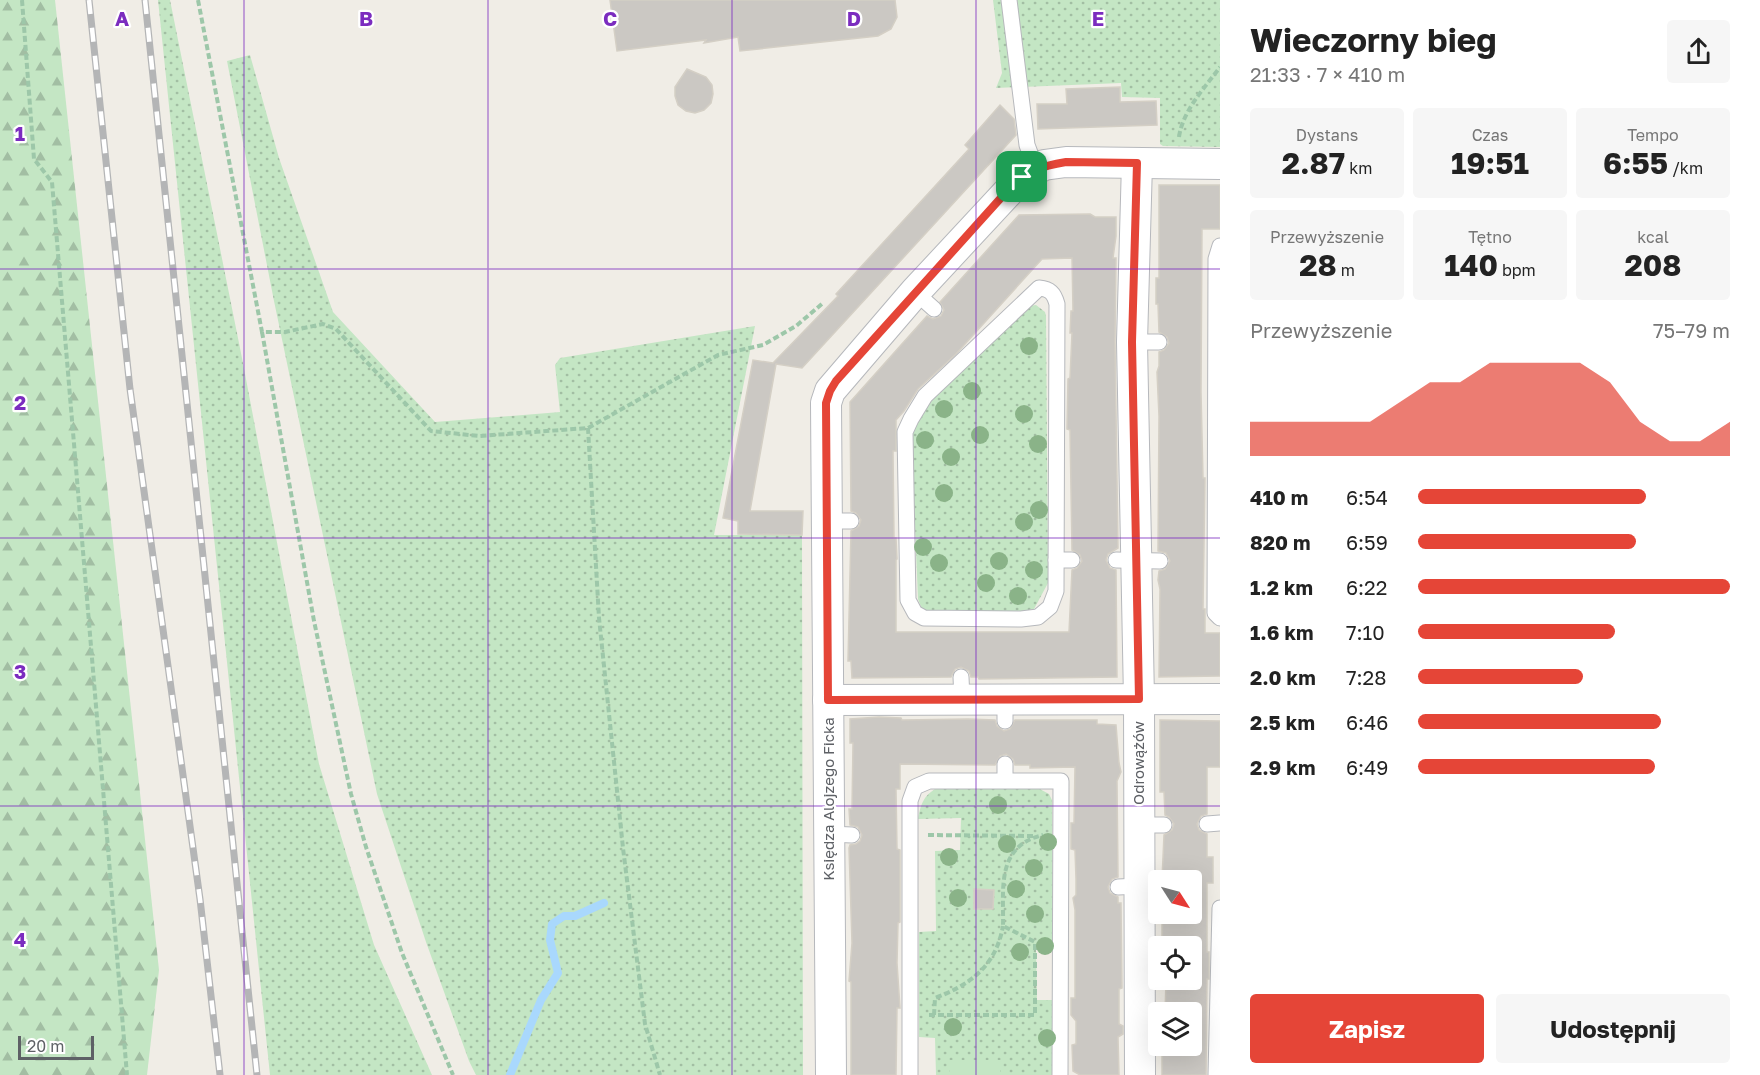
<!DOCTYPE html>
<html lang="pl">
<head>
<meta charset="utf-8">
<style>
	:root { --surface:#fff; --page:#f6f6f6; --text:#222; --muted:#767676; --accent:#e54537 }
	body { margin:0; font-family:"Golos Text",sans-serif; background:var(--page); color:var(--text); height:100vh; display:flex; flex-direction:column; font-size:22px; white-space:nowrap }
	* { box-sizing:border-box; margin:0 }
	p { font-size:20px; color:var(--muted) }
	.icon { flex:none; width:33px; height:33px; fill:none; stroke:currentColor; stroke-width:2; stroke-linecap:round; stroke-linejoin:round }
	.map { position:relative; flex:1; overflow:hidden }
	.sheet { display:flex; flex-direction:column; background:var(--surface); width:540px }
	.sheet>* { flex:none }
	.needle { width:39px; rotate:126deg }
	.tools { position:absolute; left:1148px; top:870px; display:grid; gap:12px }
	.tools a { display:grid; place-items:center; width:54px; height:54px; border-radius:6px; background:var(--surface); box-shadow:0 6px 24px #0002; font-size:30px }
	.scale { position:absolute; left:18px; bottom:15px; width:76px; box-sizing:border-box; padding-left:6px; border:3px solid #5e6166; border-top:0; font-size:16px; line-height:21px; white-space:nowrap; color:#5e6166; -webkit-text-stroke:4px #fff; paint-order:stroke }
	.pin { position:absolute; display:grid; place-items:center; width:51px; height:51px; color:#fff; margin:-26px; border-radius:12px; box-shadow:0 3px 9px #0006 }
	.round { display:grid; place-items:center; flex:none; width:63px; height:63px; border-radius:6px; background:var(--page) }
	.headline { display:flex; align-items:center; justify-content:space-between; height:102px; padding:0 30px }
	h1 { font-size:33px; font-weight:700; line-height:45px }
	.figures { display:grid; grid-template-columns:repeat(3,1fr); gap:9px; height:102px; padding:6px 30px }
	.figures div { display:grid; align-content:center; border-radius:6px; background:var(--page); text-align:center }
	.figures b { font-size:30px; font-weight:700 }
	.figures small { font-size:16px; font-weight:400 }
	.figures p { font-size:16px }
	.chart { height:168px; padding:12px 30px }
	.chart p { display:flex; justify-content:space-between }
	.chart svg { width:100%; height:108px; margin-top:6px; fill:var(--accent); opacity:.7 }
	.cta { display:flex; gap:12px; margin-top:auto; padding:12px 30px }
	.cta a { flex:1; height:69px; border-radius:6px; background:var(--accent); color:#fff; font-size:24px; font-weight:700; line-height:69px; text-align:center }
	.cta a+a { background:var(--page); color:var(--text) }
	ul { padding:0 30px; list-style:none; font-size:20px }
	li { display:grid; grid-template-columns:96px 72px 1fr; align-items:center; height:45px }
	li i { height:15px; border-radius:8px; background:var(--accent) }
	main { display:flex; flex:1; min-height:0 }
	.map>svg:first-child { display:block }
</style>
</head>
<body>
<main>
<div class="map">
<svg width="1220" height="1075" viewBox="0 0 1220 1075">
	<defs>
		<pattern id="grass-dots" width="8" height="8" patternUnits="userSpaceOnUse" patternTransform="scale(1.5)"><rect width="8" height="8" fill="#c4e6c4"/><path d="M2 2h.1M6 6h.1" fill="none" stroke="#a2bea3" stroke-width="1.8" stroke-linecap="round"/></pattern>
		<pattern id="forest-firs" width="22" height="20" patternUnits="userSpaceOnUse" patternTransform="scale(1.5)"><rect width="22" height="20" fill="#c4e6c4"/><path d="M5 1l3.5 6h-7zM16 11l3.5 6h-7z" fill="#a2bea3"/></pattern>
	</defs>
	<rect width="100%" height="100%" fill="#f0ede6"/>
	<g fill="url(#grass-dots)">
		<path d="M 158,0 L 170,0 L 242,358 L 319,764 L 374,945 L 432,1075 L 270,1075 Z"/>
		<path d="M 993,0 L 1220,0 L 1220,147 L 1163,146 L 1160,144 L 1160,98 L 1122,97 L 1121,83 L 996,88 L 1002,73 Z"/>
		<path d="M 250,55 L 279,158 L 333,312 L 435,422 L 560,412 L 555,365 L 560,358 L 755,326 L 714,535 L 802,535 L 803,1075 L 476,1075 L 469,1061 L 426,942 L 377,794 L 274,301 L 227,61 Z"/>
		<path d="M 1036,305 L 1045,312 L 1046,316 L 1048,583 L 1034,609 L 1023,611 L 929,613 L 921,607 L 918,599 L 911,432 L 924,407 L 1029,306 Z"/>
		<path d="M 1036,787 L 1049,794 L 1052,800 L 1053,949 L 1036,950 L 1037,1000 L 1053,1000 L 1053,1075 L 936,1075 L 935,1038 L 919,1037 L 919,932 L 936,931 L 935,851 L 960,850 L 961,818 L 918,819 C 921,804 923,796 937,788 Z"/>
	</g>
	<path fill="url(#forest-firs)" d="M 0,0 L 55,0 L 159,970 L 147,1075 L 0,1075 Z"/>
	<rect fill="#c4e6c4" x="950" y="1060" width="50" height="15"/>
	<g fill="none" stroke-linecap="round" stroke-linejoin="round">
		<path stroke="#a9d8fd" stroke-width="8" d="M 510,1075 L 541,1000 L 558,973 L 550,940 L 552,924 L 564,916 L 575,916 L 604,903"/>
	</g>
	<g fill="#cbc8c3" stroke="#d4cfc5" stroke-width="1.5" fill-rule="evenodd">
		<path d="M 610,0 L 895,0 L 897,17 L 891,29 L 878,36 L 740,51 L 738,37 L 704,43 L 706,40 L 617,51 Z"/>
		<path d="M 687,69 L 706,77 L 712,85 L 713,94 L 711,103 L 704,110 L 695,113 L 686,111 L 678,105 L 675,96 L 675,87 Z"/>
		<path d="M 1120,87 L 1120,102 L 1156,101 L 1157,125 L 1038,129 L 1037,104 L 1067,104 L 1066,89 Z"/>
		<path d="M 1000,105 L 1014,119 L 1016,135 L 802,368 L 776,364 L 750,511 L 803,511 L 802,535 L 738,534 L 738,521 L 723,518 L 753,360 L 773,363 L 838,296 L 836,294 L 969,149 L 965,145 Z"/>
		<path d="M 1159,185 L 1220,185 L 1220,229 L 1202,229 L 1201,392 L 1203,478 L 1205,478 L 1203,609 L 1205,609 L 1205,633 L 1220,633 L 1220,676 L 1159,677 L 1160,589 L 1158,580 L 1159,571 L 1165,569 L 1170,561 L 1166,553 L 1158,551 L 1159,416 L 1157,372 L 1159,366 L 1159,352 L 1164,350 L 1169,343 L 1167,337 L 1159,332 L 1158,304 L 1156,304 L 1156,278 L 1159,278 Z"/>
		<path d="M 1090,214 L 1095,217 L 1116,217 L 1116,236 L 1113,258 L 1116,258 L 1115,342 L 1118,548 L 1108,554 L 1106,560 L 1110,568 L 1116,570 L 1117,677 L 979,679 L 978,677 L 971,677 L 969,671 L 961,667 L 955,669 L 951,677 L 852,678 L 851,661 L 848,661 L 851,531 L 859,526 L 861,520 L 856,513 L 851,511 L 850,402 L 927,316 L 933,319 L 941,316 L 944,310 L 940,302 L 1019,215 ZM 1072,258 L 1073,311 L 1071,311 L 1070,333 L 1072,333 L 1070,378 L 1068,379 L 1067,429 L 1070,430 L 1072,550 L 1080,555 L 1082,561 L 1077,568 L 1072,570 L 1069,632 L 896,632 L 896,560 L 897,559 L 896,538 L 894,538 L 893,451 L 896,451 L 896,420 L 904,411 L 918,389 L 956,354 L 1042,259 Z"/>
		<path d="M 879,717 L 901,718 L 902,720 L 968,719 L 995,720 L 997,726 L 1004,731 L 1010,729 L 1015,720 L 1097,720 L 1097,724 L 1116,725 L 1119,763 L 1121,772 L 1117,781 L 1118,877 L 1112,879 L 1108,887 L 1110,893 L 1118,897 L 1118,903 L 1121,903 L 1122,988 L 1119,989 L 1119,1024 L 1123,1026 L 1123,1034 L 1118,1037 L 1119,1075 L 1080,1075 L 1073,1071 L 1072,1045 L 1076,1044 L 1076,1021 L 1071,1015 L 1071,998 L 1075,998 L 1075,910 L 1073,898 L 1076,895 L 1076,879 L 1075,850 L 1071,849 L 1071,823 L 1074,823 L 1075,767 L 1030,768 L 1030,765 L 1015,765 L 1013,759 L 1006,754 L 1000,756 L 995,765 L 900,764 L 900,789 L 896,789 L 897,849 L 900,850 L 900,922 L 898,923 L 897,963 L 900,1008 L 897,1008 L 896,1075 L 851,1075 L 851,982 L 849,981 L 852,943 L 849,848 L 850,845 L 856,844 L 860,841 L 862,835 L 858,827 L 850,825 L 849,809 L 852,809 L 853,743 L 850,743 L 850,719 Z"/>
		<path d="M 1160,720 L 1220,721 L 1220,767 L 1207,767 L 1207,814 L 1201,816 L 1197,824 L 1199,830 L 1207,834 L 1207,857 L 1213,857 L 1213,883 L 1207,883 L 1207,952 L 1209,952 L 1209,979 L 1207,979 L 1206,1075 L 1162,1075 L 1162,1048 L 1165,1048 L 1165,1046 L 1191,1046 L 1191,1012 L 1165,1012 L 1166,983 L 1162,983 L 1162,980 L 1191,980 L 1191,946 L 1162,946 L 1162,914 L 1191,914 L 1191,880 L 1162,880 L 1164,835 L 1172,830 L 1174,824 L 1169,817 L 1165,815 L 1164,792 L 1160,792 Z"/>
		<path d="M 974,889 L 994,890 L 993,909 L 974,909 Z"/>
	</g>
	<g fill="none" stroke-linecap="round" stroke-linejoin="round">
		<g stroke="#b6b8bc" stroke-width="17">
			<g id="lane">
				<path d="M 1009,0 L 1027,145 L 1036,169"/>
				<path d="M 1220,246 L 1216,259 L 1215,613 L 1220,618"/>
				<path d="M 1039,288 C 1050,289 1054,293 1057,304 L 1056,591 L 1050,607 L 1038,617 L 1021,619 L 924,618 L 915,613 L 908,600 L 905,432 L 911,419 L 925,396 Z"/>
				<path d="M 915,292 L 934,309"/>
				<path d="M 1132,342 L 1159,342"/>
				<path d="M 826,521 L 851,521"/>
				<path d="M 1056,560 L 1072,560"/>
				<path d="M 1116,560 L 1160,561"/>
				<path d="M 961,677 L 962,700"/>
				<path d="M 1005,721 L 1005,700"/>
				<path d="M 1005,780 L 1005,764"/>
				<path d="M 1207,824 L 1220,823"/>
				<path d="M 1139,825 L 1164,825"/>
				<path d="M 829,834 L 852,835"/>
				<path d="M 1118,887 L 1140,886"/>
				<path d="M 910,1075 L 910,801 L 915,787 L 929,781 L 1061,781 L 1060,1075"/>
				<path d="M 1216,1075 L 1220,908"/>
			</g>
		</g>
		<g stroke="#b6b8bc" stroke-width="32">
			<g id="street">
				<path d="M 1137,163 L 1132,342 L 1139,699 L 1140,1075"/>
				<path d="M 828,700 L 1220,699"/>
				<path d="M 831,1075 L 826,403 L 830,391 L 915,292 L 1022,177 L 1044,165 L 1066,162 L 1220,164"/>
			</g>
		</g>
		<g stroke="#9dc7a9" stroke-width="4" stroke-dasharray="6 3" stroke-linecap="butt">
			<path d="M 22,0 L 34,159 L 52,182 L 127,1075"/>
			<path d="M 198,0 L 262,332 L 285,332 L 323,324 L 336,329 L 431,431 L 479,436 L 588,428 L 718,355 L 763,345 L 796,326 L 823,303"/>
			<path d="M 1179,137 C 1183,110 1204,89 1220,67"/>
			<path d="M 262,332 L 314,621 L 351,794 L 366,847 L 402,953 L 453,1075"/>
			<path d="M 588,428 L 599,618 L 623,848 L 645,1024 L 660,1075"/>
			<path d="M 928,835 L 1035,836"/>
			<path d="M 929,1015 L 1035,1015 L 1035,942 L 1003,926 C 1004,890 995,846 1043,835"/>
			<path d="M 934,1015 L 935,998 C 970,985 996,966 1003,926"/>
		</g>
		<use href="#lane" stroke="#fff" stroke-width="15"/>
		<use href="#street" stroke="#fff" stroke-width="30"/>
		<g stroke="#b4b5b6" stroke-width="7">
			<g id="rail">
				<path d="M 89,0 L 130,389 L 200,899 L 220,1075"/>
				<path d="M 145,0 L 257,1075"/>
			</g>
		</g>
		<use href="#rail" stroke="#fff" stroke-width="4.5" stroke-dasharray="14" stroke-linecap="butt"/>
	</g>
	<g fill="#8ab388">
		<circle cx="1029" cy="346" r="9"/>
		<circle cx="972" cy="391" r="9"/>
		<circle cx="944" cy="409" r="9"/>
		<circle cx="1024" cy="414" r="9"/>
		<circle cx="980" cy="435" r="9"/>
		<circle cx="925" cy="440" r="9"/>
		<circle cx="1038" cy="444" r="9"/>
		<circle cx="951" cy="457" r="9"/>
		<circle cx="944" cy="493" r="9"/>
		<circle cx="1039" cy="510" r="9"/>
		<circle cx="1024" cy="522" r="9"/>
		<circle cx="923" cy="547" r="9"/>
		<circle cx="999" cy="561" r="9"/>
		<circle cx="939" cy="563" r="9"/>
		<circle cx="1034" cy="570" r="9"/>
		<circle cx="986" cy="583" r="9"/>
		<circle cx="1018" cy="596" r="9"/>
		<circle cx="998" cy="805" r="9"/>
		<circle cx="1048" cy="842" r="9"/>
		<circle cx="1007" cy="844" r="9"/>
		<circle cx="949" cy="857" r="9"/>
		<circle cx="1034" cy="868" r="9"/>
		<circle cx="1016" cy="889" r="9"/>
		<circle cx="958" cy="898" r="9"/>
		<circle cx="1035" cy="914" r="9"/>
		<circle cx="1045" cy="946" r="9"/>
		<circle cx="1020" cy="952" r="9"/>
		<circle cx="953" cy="1027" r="9"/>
		<circle cx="1047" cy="1038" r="9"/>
	</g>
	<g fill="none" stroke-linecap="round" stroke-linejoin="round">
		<g stroke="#fff" stroke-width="12">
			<path id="route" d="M 1066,162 L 1137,163 L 1132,342 L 1139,699 L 828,700 L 826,403 L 830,391 L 836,381 L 1008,190 C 1027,172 1040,166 1066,162 Z"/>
		</g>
		<use href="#route" stroke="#e54537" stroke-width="8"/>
	</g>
	<path fill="none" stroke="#7b2cbf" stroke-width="1.5" stroke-opacity="0.55" d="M 244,0 L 244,1075M 488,0 L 488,1075M 732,0 L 732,1075M 976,0 L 976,1075M 0,269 L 1220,269M 0,538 L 1220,538M 0,806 L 1220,806"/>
	<g text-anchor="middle" stroke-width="4.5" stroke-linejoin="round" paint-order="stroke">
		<g font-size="15" fill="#5e6166" stroke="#fff">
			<text transform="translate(1139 763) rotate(-90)" y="5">Odrowążów</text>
			<text transform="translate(829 799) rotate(-90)" y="5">Księdza Alojzego Ficka</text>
		</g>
	</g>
	<g font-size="20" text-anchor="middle" font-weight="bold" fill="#7b2cbf" stroke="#fff" stroke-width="4.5" stroke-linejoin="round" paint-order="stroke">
		<text x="122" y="26">A</text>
		<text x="366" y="26">B</text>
		<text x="610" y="26">C</text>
		<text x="854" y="26">D</text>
		<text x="1098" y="26">E</text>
		<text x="20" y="141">1</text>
		<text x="20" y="410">2</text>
		<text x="20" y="679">3</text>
		<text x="20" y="947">4</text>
	</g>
</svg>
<div class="tools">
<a><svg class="needle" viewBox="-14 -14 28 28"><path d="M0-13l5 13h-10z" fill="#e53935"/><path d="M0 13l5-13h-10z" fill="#767676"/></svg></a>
<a><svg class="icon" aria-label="locate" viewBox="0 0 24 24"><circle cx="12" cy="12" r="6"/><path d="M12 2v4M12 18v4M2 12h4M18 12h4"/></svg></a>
<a><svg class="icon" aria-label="layers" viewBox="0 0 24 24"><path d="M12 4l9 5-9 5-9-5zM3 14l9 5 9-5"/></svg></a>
</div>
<div class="scale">20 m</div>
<div class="pin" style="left:1022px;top:177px;background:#1e9e55"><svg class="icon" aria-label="arrive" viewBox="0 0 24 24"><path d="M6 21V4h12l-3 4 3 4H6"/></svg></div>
</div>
<section class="sheet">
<div class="headline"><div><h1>Wieczorny bieg</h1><p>21:33 · 7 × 410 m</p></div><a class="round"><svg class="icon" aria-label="share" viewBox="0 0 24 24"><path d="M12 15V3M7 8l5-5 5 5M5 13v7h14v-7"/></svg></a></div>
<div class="figures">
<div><p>Dystans</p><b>2.87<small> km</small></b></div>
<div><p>Czas</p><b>19:51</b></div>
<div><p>Tempo</p><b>6:55<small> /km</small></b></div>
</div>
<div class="figures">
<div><p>Przewyższenie</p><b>28<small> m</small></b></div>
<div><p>Tętno</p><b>140<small> bpm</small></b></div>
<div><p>kcal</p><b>208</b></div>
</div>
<div class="chart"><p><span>Przewyższenie</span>75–79 m</p>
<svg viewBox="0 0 160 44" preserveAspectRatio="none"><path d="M0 44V30L10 30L20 30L30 30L40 30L50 22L60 14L70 14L80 6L90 6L100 6L110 6L120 14L130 30L140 38L150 38L160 30V44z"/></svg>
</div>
<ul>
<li><b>410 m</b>6:54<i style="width:73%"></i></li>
<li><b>820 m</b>6:59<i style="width:70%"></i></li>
<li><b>1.2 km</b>6:22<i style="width:100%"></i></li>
<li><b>1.6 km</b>7:10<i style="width:63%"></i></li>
<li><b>2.0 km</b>7:28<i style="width:53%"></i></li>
<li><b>2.5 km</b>6:46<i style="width:78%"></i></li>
<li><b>2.9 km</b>6:49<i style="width:76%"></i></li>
</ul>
<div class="cta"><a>Zapisz</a><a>Udostępnij</a></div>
</section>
</main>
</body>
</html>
